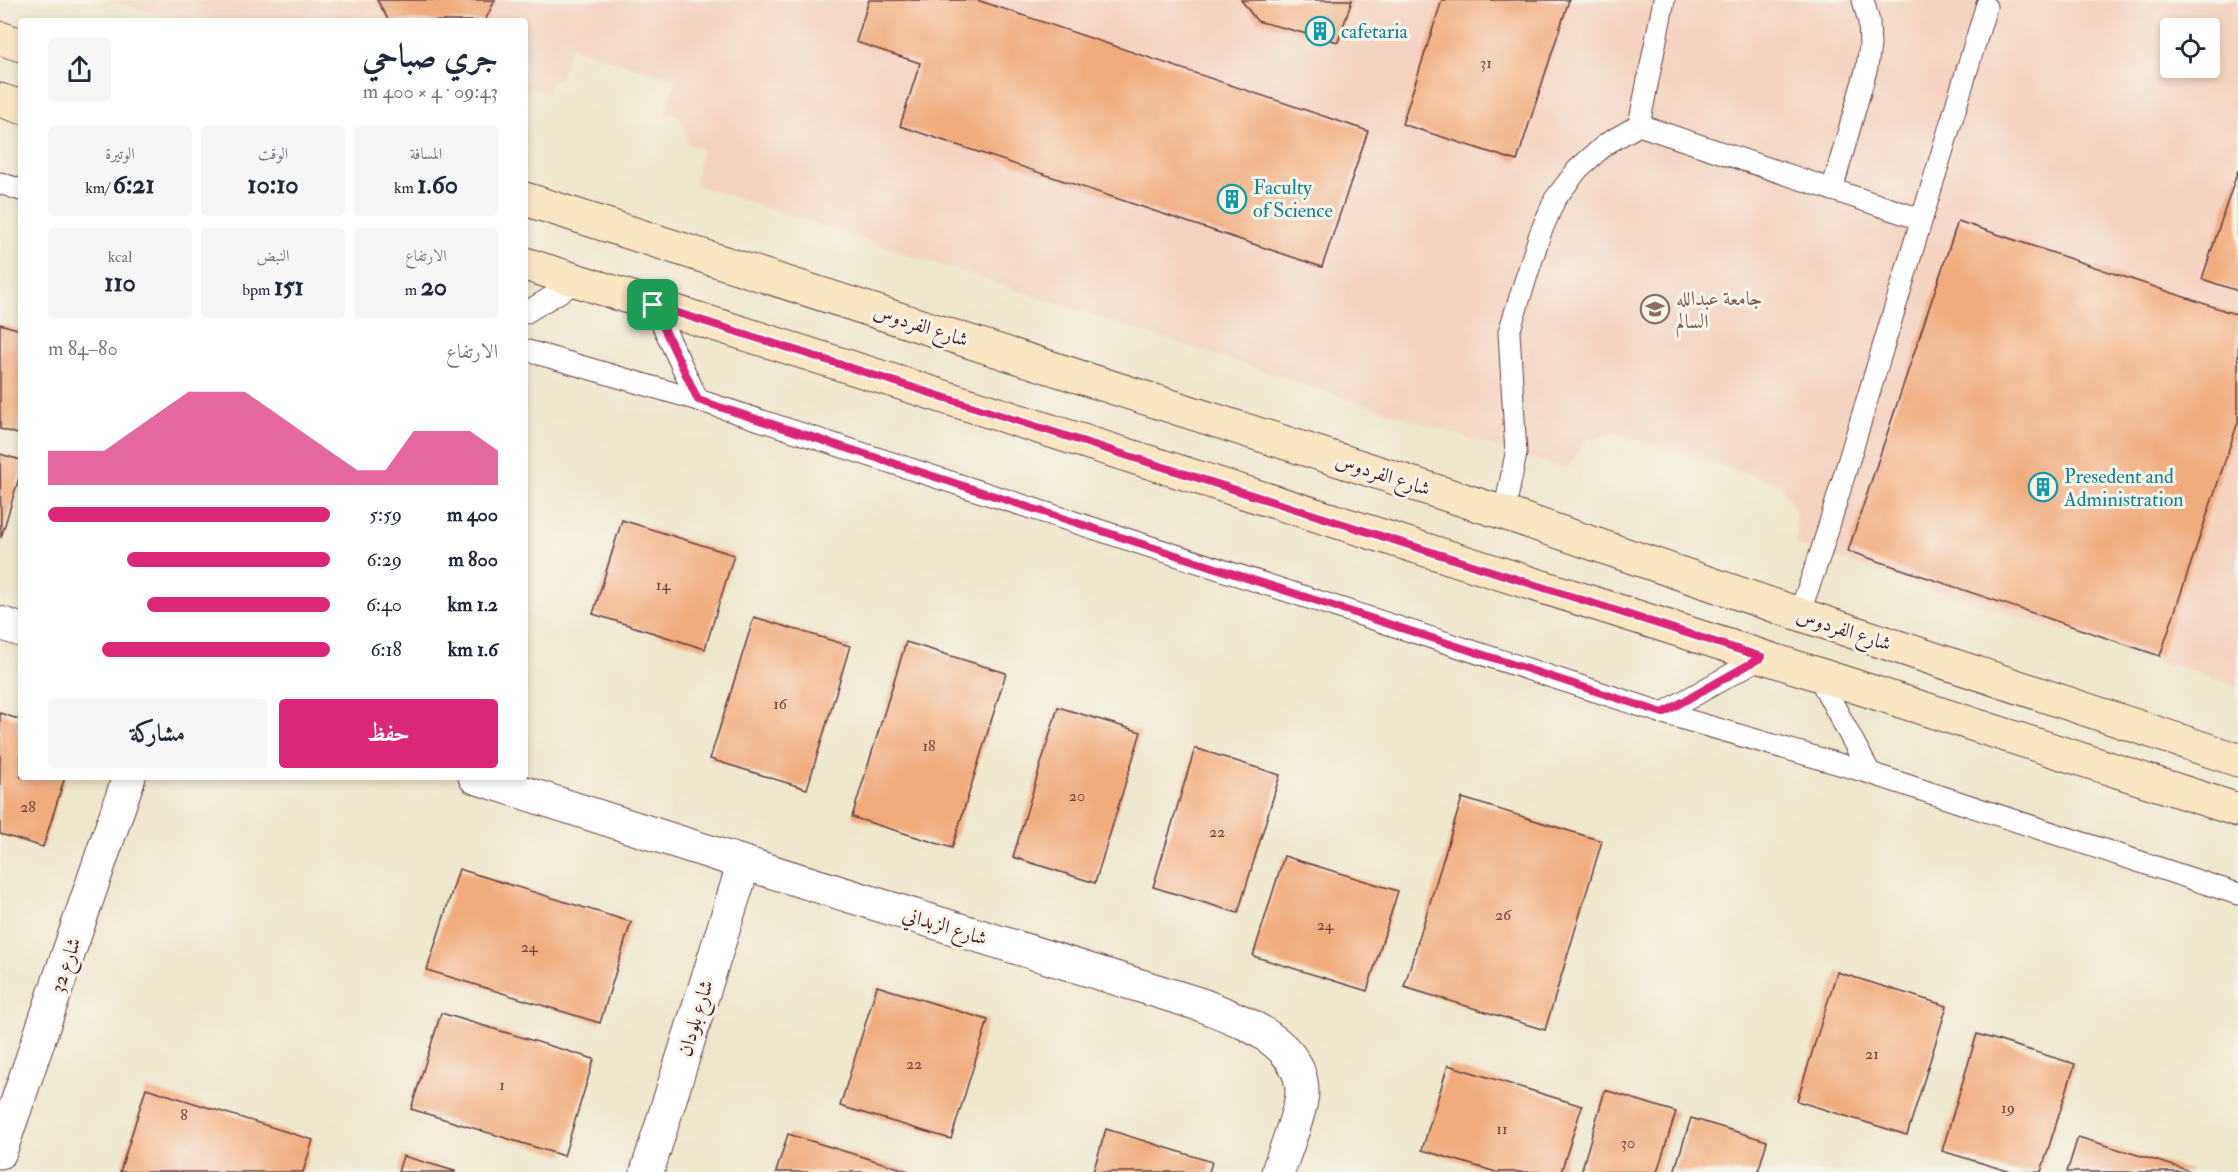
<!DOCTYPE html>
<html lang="ar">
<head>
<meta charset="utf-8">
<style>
	:root { --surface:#fff; --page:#f6f6f7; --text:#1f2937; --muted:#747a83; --accent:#db2777 }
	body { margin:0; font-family:"IM FELL Double Pica",Amiri,serif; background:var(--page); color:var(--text); direction:rtl; height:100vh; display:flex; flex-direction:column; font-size:22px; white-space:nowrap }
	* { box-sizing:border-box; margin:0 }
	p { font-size:20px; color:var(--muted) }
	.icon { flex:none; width:33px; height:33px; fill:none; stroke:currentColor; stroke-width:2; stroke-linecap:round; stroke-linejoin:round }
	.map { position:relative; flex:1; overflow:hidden; direction:ltr }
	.details { position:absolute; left:18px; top:18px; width:510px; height:762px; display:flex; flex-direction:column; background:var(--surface); border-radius:6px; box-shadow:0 3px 9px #0003; direction:rtl }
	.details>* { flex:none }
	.tools { position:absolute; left:2160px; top:18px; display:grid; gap:12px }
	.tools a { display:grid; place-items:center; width:60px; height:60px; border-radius:6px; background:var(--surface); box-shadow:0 3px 9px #0003; font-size:30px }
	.pin { position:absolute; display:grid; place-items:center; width:51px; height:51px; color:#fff; margin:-26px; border-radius:12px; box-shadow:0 3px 9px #0006 }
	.round { display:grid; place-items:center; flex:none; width:63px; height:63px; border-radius:6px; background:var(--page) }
	.headline { display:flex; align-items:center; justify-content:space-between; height:102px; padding:0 30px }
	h1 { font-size:33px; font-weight:700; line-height:45px }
	.figures { display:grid; grid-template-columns:repeat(3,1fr); gap:9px; height:102px; padding:6px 30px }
	.figures div { display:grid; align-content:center; border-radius:6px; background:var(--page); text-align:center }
	.figures b { font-size:26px; font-weight:700 }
	.figures small { font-size:16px; font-weight:400 }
	.figures p { font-size:16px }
	.chart { height:168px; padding:12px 30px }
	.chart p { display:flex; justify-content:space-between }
	.chart svg { width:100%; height:108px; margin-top:6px; fill:var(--accent); opacity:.7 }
	.cta { display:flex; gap:12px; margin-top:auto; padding:12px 30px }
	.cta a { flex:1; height:69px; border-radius:6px; background:var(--accent); color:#fff; font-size:24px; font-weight:700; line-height:69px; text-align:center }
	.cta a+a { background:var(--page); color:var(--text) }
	ul { padding:0 30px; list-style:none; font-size:20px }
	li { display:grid; grid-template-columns:96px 72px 1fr; align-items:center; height:45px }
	li i { height:15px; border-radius:8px; background:var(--accent) }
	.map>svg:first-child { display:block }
</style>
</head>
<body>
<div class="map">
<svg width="2238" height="1172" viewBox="0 0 2238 1172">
	<rect width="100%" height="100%" fill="#f7f3e8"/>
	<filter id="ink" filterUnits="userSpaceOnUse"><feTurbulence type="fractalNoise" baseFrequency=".0167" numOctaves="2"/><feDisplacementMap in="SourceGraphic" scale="12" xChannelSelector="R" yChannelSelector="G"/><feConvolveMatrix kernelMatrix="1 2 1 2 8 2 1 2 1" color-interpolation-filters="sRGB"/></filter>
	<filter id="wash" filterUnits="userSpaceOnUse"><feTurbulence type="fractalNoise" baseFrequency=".008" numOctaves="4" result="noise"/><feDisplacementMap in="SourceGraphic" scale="24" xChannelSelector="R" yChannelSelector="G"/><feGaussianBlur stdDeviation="1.35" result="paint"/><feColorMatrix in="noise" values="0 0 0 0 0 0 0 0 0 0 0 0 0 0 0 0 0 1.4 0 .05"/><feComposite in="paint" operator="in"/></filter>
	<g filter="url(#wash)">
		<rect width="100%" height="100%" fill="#efe7cc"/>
		<path fill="#f4d3c0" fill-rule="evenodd" d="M 109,0 L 2238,0 L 2238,686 L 1797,546 L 1795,511 L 1780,484 L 1616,433 L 1588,439 L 1566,469 L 1516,454 L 694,184 L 702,149 L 688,145 L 681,117 L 665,113 L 676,79 L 570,47 L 561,78 L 553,81 L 546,92 L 525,89 L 525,21 L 178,21 ZM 2170,28 L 2210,28 L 2210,68 L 2170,68 Z"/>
		<g id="blocks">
			<g fill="#f1ac7e">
				<path d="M 377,0 L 495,0 L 485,21 L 389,21 Z"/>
				<path d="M 869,0 L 977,0 L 1368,131 L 1322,267 L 900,126 L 920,63 L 856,42 Z"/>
				<path d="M 1241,0 L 1352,0 L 1338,42 L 1257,21 Z"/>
				<path d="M 1442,0 L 1569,0 L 1517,161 L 1402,124 Z"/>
				<path d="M 2238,170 L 2238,291 L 2202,279 Z"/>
				<path d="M 1958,221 L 2238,315 L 2238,422 L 2160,656 L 1848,551 Z"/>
				<path d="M 0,324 L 21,330 L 21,435 L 0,429 Z"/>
				<path d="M 0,454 L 21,460 L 21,471 L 1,538 Z"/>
				<path d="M 622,520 L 734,555 L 705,649 L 593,614 Z"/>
				<path d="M 754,617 L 850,646 L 807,789 L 710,759 Z"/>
				<path d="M 906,642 L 1006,673 L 952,848 L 852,817 Z"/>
				<path d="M 1058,707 L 1141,732 L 1095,883 L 1013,857 Z"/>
				<path d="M 0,713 L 21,720 L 21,777 L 65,777 L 43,847 L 0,834 Z"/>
				<path d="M 1195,748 L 1280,775 L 1238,913 L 1153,887 Z"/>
				<path d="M 1462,798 L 1602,841 L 1545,1030 L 1404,987 Z"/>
				<path d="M 1284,856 L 1398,891 L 1367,991 L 1253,956 Z"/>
				<path d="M 459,869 L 631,922 L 600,1023 L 427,970 Z"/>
				<path d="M 1837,972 L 1947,1006 L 1907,1135 L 1797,1101 Z"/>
				<path d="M 877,986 L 988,1020 L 951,1139 L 840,1106 Z"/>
				<path d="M 441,1013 L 594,1059 L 564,1156 L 411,1109 Z"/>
				<path d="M 1977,1034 L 2075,1064 L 2041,1172 L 2011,1172 L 1942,1151 Z"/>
				<path d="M 1448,1065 L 1582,1106 L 1561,1172 L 1496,1172 L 1422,1150 Z"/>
				<path d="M 146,1088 L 313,1140 L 303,1172 L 120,1172 Z"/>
				<path d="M 1605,1090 L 1676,1112 L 1657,1172 L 1581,1172 Z"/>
				<path d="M 1691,1118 L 1767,1141 L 1758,1172 L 1674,1172 Z"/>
				<path d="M 1106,1129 L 1212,1162 L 1209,1172 L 1093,1172 Z"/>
				<path d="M 788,1134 L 909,1171 L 909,1172 L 776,1172 Z"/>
				<path d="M 2078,1137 L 2191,1171 L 2190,1172 L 2067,1172 Z"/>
				<path d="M 403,1156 L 455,1171 L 455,1172 L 398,1172 Z"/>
			</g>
		</g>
	</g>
	<g filter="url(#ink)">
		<use href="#blocks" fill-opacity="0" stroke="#633d43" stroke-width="1.5"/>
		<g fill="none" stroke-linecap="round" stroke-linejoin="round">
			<g stroke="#633d43" stroke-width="23">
				<g id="lane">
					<path d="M 1639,125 L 1664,0"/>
					<path d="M 0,183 L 21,190"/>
					<path d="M 1832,190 L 1867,67 L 1870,45 L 1869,22 L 1863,0"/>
					<path d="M 653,305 L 698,400"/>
					<path d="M 525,313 L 578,281"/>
					<path d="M 525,350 L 698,400 L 1663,713 L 1870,773 L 2238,894"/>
					<path d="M 1504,513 L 1516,454 L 1509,332 L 1540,234 L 1555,199 L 1578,169 L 1606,144 L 1639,125 L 1920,219"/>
					<path d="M 1799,614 L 1821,552 L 1986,7"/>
					<path d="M 1817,674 L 1870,773"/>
					<path d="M 1663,713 L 1762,657"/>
				</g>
			</g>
			<g stroke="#633d43" stroke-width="35">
				<g id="street">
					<path d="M 0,623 L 21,630"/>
					<path d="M 475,777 L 744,863 L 1202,1005 C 1240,1020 1302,1042 1302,1092 C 1302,1109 1284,1153 1278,1172"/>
					<path d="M 0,1152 L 129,777"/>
					<path d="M 647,1172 L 744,863"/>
				</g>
			</g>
			<g stroke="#633d43" stroke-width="35">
				<g id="secondary">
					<path d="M 0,38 L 21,45"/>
					<path d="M 0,100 L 21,107"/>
					<path d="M 525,199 L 1504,513 L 1799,614 L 2238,760"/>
					<path d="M 525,264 L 1817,674 L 2238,810"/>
				</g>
			</g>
			<use href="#lane" stroke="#fff" stroke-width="21"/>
			<use href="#street" stroke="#fff" stroke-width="33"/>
			<use href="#secondary" stroke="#fbe6c4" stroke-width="33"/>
		</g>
	</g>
	<g fill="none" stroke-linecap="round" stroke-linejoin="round" filter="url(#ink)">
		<g stroke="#fff" stroke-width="12">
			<path id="route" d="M 653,305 L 1762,657 L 1663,713 L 698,400 Z"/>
		</g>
		<use href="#route" stroke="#db2777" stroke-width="8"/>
	</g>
	<defs>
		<g id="building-ring" transform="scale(1.5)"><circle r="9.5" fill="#f7f3e8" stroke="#0f9aa8" stroke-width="1.5"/><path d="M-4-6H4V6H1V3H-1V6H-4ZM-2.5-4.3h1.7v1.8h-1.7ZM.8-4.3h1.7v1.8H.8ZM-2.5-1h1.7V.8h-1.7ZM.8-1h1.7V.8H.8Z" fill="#0f9aa8"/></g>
		<g id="university-ring" transform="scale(1.5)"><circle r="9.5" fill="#f7f3e8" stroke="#8d6e63" stroke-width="1.5"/><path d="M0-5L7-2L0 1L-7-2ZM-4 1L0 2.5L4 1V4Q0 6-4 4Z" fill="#8d6e63"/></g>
	</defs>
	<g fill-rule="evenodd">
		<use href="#building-ring" x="1320" y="31"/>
		<use href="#building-ring" x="1232" y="199"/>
		<use href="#university-ring" x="1655" y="309"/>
		<use href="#building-ring" x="2043" y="487"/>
	</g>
	<g text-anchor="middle" stroke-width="6" stroke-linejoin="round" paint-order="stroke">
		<g font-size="16" fill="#744240">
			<text x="1486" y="68">31</text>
			<text x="663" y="590">14</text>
			<text x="780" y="709">16</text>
			<text x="929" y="751">18</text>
			<text x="1077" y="801">20</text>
			<text x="28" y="812">28</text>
			<text x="1217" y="837">22</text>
			<text x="1503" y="920">26</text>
			<text x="1325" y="930">24</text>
			<text x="529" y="952">24</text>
			<text x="1872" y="1059">21</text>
			<text x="914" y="1069">22</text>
			<text x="502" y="1090">1</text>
			<text x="2008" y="1113">19</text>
			<text x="184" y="1120">8</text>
			<text x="1502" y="1134">11</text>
			<text x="1628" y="1148">30</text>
		</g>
		<g font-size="20" fill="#0d838f" stroke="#f7f3e8" text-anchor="start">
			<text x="1341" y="38">cafetaria</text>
			<text x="1253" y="194">Faculty<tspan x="1253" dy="23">of Science</tspan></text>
			<text x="2064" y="483">Presedent and<tspan x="2064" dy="23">Administration</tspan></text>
		</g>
		<g font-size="20" fill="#785e54" stroke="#f7f3e8" text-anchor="start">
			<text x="1676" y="305">جامعة عبدالله<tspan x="1676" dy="23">السالم</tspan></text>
		</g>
		<g font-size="20" fill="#4a1f2b" stroke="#f7f3e8">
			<text transform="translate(921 325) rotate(18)" y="7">شارع الفردوس</text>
			<text transform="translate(1383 474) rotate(18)" y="7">شارع الفردوس</text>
			<text transform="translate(1844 629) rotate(18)" y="7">شارع الفردوس</text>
			<text transform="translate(945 926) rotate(17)" y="7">شارع الزبداني</text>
			<text transform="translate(65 965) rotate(-71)" y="7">شارع 32</text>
			<text transform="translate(695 1018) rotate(-73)" y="7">شارع بلودان</text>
		</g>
	</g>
</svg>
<div class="tools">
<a><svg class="icon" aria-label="locate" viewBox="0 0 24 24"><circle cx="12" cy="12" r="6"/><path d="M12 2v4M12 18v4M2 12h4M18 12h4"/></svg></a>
</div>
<div class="pin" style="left:653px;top:305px;background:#1e9e55"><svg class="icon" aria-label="arrive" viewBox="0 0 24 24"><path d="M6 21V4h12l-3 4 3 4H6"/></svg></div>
<section class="details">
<div class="headline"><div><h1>جري صباحي</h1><p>09:43 · 4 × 400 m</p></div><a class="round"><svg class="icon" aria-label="share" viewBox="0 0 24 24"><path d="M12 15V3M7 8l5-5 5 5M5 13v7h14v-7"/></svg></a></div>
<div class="figures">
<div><p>المسافة</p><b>1.60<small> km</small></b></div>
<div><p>الوقت</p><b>10:10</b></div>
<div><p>الوتيرة</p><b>6:21<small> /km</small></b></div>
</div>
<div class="figures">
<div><p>الارتفاع</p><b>20<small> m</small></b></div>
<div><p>النبض</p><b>151<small> bpm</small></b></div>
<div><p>kcal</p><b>110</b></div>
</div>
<div class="chart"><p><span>الارتفاع</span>80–84 m</p>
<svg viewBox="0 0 160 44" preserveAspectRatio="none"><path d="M0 44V30L10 30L20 30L30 22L40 14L50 6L60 6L70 6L80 14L90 22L100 30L110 38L120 38L130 22L140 22L150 22L160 30V44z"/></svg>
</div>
<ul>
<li><b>400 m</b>5:59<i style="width:100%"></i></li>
<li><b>800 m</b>6:29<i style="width:72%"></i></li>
<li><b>1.2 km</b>6:40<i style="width:65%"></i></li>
<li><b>1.6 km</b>6:18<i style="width:81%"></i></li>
</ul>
<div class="cta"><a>حفظ</a><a>مشاركة</a></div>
</section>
</div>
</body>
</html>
